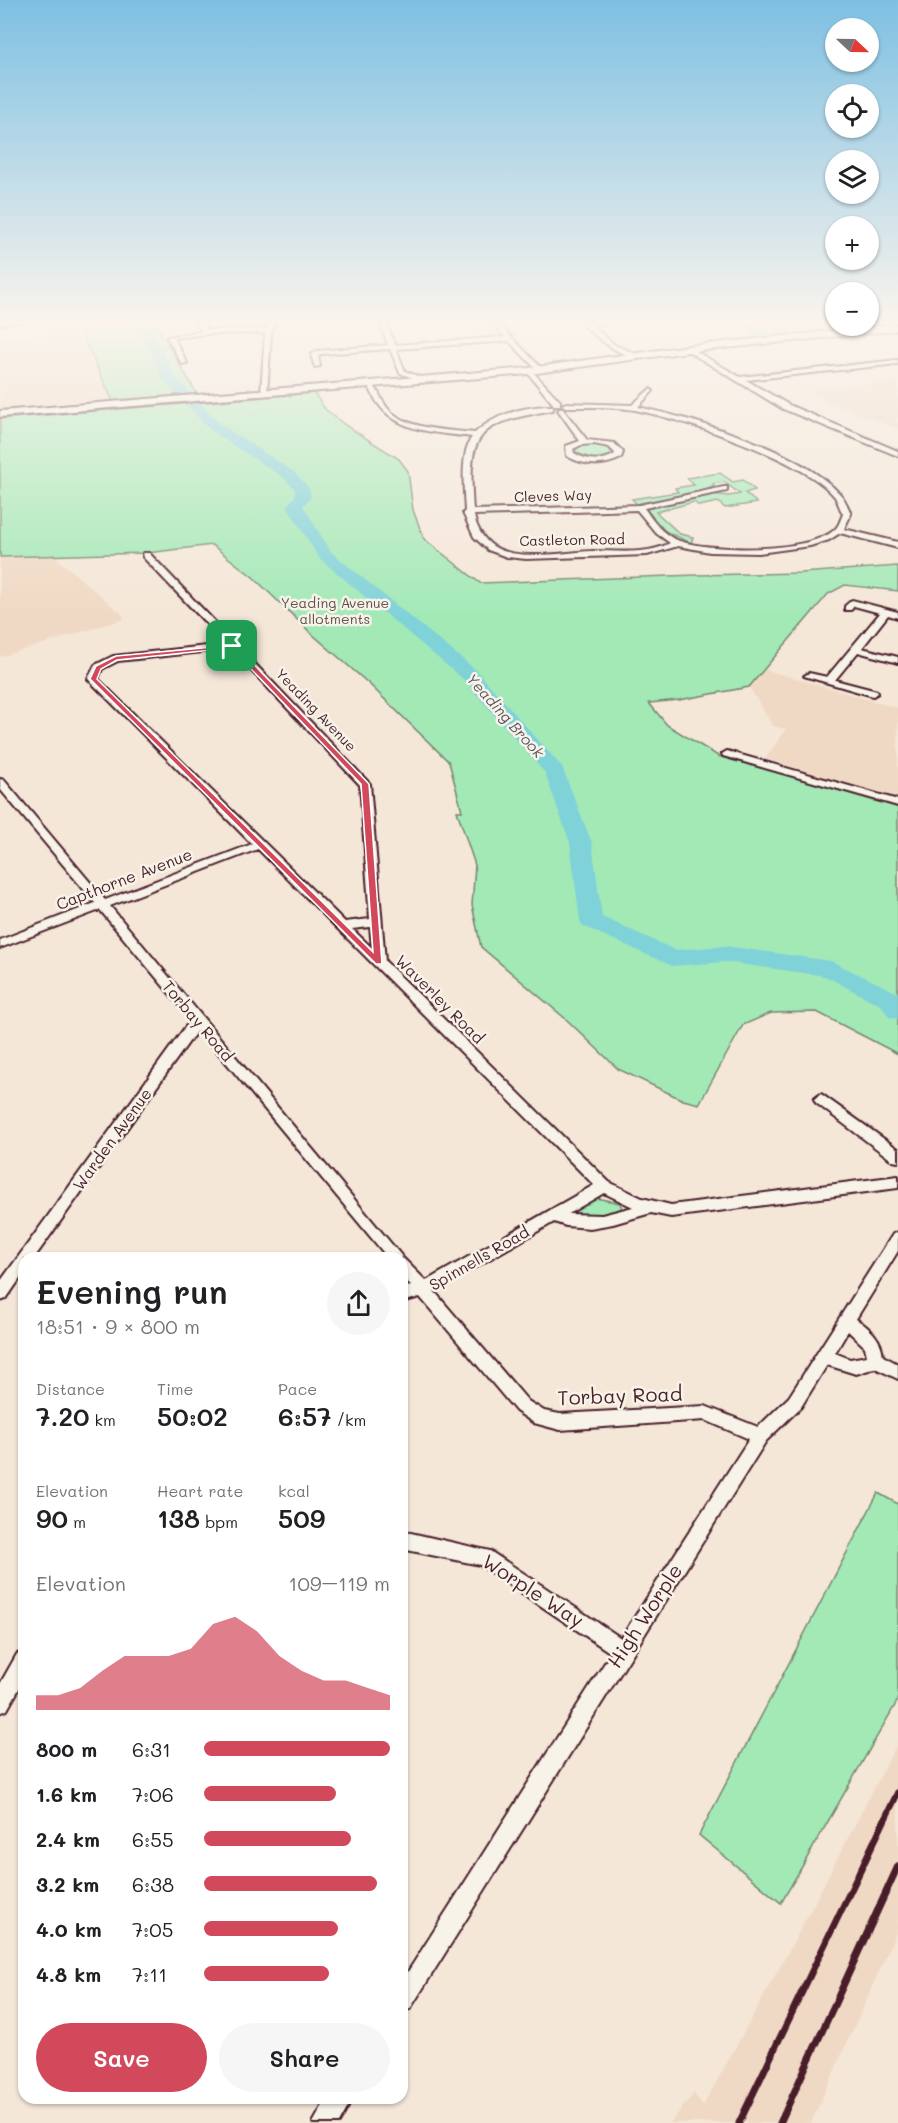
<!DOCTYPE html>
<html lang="en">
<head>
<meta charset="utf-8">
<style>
	:root { --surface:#fff; --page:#f6f6f6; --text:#202124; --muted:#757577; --accent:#d1495b }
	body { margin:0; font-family:Mali,sans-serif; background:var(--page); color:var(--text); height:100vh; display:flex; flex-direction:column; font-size:22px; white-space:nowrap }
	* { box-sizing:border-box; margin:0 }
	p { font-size:20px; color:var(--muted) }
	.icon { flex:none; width:33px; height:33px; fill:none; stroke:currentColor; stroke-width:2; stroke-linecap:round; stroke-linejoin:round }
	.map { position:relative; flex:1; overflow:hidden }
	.drawer { position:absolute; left:18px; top:1252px; width:390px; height:852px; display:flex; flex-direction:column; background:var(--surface); border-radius:18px; box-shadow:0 2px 4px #0004 }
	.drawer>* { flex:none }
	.needle { width:39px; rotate:112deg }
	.controls { position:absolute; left:825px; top:18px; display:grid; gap:12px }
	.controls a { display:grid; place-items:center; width:54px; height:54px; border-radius:50%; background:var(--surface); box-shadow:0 2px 4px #0004; font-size:30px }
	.pin { position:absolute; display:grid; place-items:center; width:51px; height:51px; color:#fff; margin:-26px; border-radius:12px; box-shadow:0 3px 9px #0006 }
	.round { display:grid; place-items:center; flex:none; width:63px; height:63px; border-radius:32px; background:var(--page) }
	.summary { display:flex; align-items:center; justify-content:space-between; height:102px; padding:0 18px }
	h1 { font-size:33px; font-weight:600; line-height:45px }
	.figures { display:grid; grid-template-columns:repeat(3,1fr); gap:9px; height:102px; padding:6px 18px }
	.figures div { display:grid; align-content:center }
	.figures b { font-size:26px; font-weight:600 }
	.figures small { font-size:16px; font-weight:400 }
	.figures p { font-size:16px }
	.chart { height:168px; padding:12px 18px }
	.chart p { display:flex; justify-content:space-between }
	.chart svg { width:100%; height:108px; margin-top:6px; fill:var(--accent); opacity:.7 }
	.primary-button { display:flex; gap:12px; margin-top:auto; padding:12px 18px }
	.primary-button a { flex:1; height:69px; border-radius:36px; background:var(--accent); color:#fff; font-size:24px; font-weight:600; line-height:69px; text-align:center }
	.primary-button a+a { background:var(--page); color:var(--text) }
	ul { padding:0 18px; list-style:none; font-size:20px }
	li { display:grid; grid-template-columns:96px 72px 1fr; align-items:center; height:45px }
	li i { height:15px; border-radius:8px; background:var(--accent) }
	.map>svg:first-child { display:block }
</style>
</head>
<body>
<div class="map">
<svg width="898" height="2123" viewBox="0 0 898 2123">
	<rect width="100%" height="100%" fill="#f4e7d8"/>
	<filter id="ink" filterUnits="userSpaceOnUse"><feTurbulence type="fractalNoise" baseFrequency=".0167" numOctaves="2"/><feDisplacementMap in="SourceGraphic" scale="12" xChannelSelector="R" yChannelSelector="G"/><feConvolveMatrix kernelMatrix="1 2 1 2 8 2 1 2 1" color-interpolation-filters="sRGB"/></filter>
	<g filter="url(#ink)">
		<g fill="#f0d9c4">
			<path d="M 80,331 L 113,401 L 0,411 L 0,338 Z"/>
			<path d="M 898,380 L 898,419 L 893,420 L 898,422 L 898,429 L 834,404 L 809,391 Z"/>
			<path d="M 54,556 L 122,614 L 124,619 L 0,657 L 0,557 Z"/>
			<path d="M 763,669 L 898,708 L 898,799 L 765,759 L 786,729 L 773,726 L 749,687 Z"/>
			<path d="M 898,1742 L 898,1929 L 811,2123 L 670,2123 L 694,2093 L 703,2106 L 799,1932 Z"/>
		</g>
		<g fill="#a2e9b6" stroke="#768470" stroke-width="1.5">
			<path d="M 129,321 L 154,321 L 200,399 L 113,401 L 80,331 L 129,327 Z"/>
			<path d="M 785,325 L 793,334 L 759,338 L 748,327 Z"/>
			<path d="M 314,393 L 325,409 L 345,425 L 399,459 L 408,471 L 413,510 L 424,539 L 480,583 L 696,575 L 801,573 L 898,566 L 898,591 L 845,585 L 828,594 L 749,687 L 679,700 L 649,703 L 667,725 L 718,756 L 898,807 L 898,1054 L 817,1012 L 771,1013 L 743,1025 L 699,1104 L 683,1100 L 618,1069 L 567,1020 L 481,947 L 472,905 L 475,865 L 457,811 L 462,811 L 449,762 L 368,683 L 312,634 L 253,577 L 212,545 L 147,553 L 0,557 L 0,419 Z"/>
			<path d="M 593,444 L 609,448 L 612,455 L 594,459 L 576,453 L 577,448 Z"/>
			<path d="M 720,473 L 733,482 L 743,480 L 755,490 L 745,493 L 757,503 L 725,508 L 718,502 L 699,506 L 694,502 L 656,512 L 680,534 L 693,537 L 691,543 L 665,531 L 646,509 L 710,494 L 729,496 L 740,494 L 724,482 L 713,484 L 714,486 L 705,491 L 637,504 L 632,499 L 678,492 L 675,488 L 694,485 L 687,478 Z"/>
			<path d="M 596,1198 L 620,1203 L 623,1212 L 620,1215 L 577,1218 L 573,1214 L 573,1211 Z"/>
			<path d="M 878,1493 L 898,1504 L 898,1700 L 781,1903 L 699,1835 Z"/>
		</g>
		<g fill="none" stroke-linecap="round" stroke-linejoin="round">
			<path fill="#80d2d9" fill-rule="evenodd" d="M 135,321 L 147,321 L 174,375 L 220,424 L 294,472 L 309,488 L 311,497 L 303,506 L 331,552 L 477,671 L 562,767 L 592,843 L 602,917 L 675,950 L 725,946 L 831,961 L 898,993 L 898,1019 L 889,1017 L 882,1006 L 825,976 L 725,962 L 672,966 L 583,926 L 580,921 L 570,843 L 545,773 L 463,679 L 319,558 L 287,506 L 295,496 L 295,489 L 284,478 L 210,430 L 163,380 Z"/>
			<g stroke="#4a1f2b" stroke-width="4">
				<g id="street">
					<path d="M 0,321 L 28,321 L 0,324 Z"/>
					<path d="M 194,321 L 200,321 L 209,330 L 266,329 L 269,321 L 275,321 L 271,334 L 267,394 L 261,393 L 265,333 L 207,334 L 174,338 L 187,363 L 182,364 L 167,337 L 202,331 Z"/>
					<path d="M 379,321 L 385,321 L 395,345 L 505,337 L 490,321 L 496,321 L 543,370 L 538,371 L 509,341 L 396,349 L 405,371 L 425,379 L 423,382 L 400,373 L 390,349 L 321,354 L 318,356 L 320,366 L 315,367 L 311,355 L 317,351 L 388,345 Z"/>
					<path d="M 579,321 L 585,321 L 588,323 L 617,321 L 592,326 L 615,345 L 641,356 C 626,363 590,332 579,321 Z"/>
					<path d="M 686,348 L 690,348 L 740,377 L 898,360 L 898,364 L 746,380 L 789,405 L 898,451 L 898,456 L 783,409 L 686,350 Z"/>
					<path d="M 527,370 L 531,370 L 560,401 L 560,405 L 554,405 L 527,372 Z"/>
					<path d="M 368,383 L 372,383 C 379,391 382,403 390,411 C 410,430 449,430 475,433 C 494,415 526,405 553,406 L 553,410 C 477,424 467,430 473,510 L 639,505 L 724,487 L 727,487 L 727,491 L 644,508 C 653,521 662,534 677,540 C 707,552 816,554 837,527 C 840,523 841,518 843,514 C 840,509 838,502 835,497 C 807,460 682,419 635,410 C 612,406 589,407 566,407 L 562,405 L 566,403 L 632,405 L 650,389 L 653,391 L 638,407 C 697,420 799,449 840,494 C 845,499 848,507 851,514 L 844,529 L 898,542 L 898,548 L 840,533 L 829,540 L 810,546 L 759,553 L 710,552 L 678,546 L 647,555 L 526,559 L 507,557 L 488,550 L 474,537 L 463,513 L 465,511 C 464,491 460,453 472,437 C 434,432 392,433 373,395 C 371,390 368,386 368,383 ZM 637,510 L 656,533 L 670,543 C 647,555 619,551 593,551 C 565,552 517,562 493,546 C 483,539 476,527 474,515 Z"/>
					<path d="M 562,408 L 587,440 L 614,443 L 623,452 L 621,458 C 603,467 584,466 567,456 L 566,446 L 580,441 L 558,410 ZM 594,444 L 609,447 L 615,453 L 614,455 C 601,462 587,461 574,453 L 573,449 L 581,445 Z"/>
					<path d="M 143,553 L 149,553 L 370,784 L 385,961 L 609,1182 L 642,1198 L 671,1205 L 898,1176 L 898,1188 L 671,1217 L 651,1213 L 613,1224 L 590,1228 L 566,1226 L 554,1222 L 434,1291 L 528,1401 L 544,1411 L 560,1414 L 705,1406 L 758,1427 L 789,1397 L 893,1234 L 898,1232 L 898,1251 L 856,1319 C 870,1328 882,1339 883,1356 L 898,1364 L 898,1379 L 875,1368 L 856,1374 L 827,1365 L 801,1407 L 766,1441 L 410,2009 L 402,2012 L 402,1981 L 611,1653 L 480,1565 L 402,1549 L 402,1531 L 490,1551 L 621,1638 L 749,1439 L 705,1420 L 560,1430 L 534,1423 L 516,1411 L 420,1297 L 402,1302 L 402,1288 L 411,1286 L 402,1275 L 402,1258 L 388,1258 L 200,1031 L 196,1032 L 34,1258 L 24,1258 L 24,1273 L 6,1299 L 0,1301 L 0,1282 L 186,1026 L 194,1023 L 100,910 L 0,948 L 0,940 L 95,903 L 0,789 L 0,779 L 4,780 L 105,900 L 252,844 L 88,679 L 95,665 L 113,656 L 226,644 L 143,557 ZM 231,649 L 360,785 L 370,919 L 345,922 L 98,679 L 102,669 L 118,661 ZM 258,849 L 594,1185 L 426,1281 L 404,1259 L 110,906 ZM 370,927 L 372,948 L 352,929 ZM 604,1193 L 633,1207 L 602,1215 L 568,1214 ZM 848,1331 L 865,1347 L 867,1356 L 850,1359 L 835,1353 Z"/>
					<path d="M 852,600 L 898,612 L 898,618 L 888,615 L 862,648 L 898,657 L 898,663 L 858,652 L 835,680 L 877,691 L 878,693 L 873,696 L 804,676 L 809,673 L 827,677 L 880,613 L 854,606 L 851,610 L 845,610 L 845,606 Z"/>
					<path d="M 727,751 L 898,800 L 898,806 L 723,756 L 722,754 Z"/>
					<path d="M 821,1094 L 898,1149 L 898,1162 L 893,1161 L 816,1103 L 814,1099 Z"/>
					<path d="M 24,1651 L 24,1680 L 7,1710 L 0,1713 L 0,1684 L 17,1654 Z"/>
					<path d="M 327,2098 L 353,2098 L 339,2123 L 313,2123 Z"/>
				</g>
			</g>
			<g stroke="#4a1f2b" stroke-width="4">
				<path id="secondary" d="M 898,324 L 898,330 L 688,352 L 529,374 L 0,417 L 0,411 L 529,368 L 688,346 Z"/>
			</g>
			<use href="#street" fill="#f7f3e8" fill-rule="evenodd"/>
			<use href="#secondary" fill="#f7f3e8" fill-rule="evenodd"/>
			<g stroke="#4a1f2b" stroke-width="7">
				<path d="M 739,2123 L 898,1792"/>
				<path d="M 780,2123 L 898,1866"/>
			</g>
		</g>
	</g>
	<linearGradient id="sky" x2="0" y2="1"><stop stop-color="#7ec0e2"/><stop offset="0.52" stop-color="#faf4ed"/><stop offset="1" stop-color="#faf4ed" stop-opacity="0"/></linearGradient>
	<rect width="898" height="618" fill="url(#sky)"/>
	<path fill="#d1495b" stroke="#fff" stroke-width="1.5" fill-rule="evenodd" d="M 235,645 L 369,784 L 382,964 L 376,964 L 90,679 L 96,666 L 116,656 ZM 231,648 L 361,784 L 373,952 L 97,679 L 101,669 L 117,660 Z"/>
	<g text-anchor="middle" stroke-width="5" stroke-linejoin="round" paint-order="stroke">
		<g font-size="14" fill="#4a1f2b" stroke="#f7f3e8">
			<text transform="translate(553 496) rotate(-2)" y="5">Cleves Way</text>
			<text transform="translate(572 540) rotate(-1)" y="5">Castleton Road</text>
			<text transform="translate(316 710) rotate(46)" y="5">Yeading Avenue</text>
		</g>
		<g font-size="14" fill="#60524e" stroke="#f7f3e8">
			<text x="335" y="608">Yeading Avenue<tspan x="335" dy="16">allotments</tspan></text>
		</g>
		<g font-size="15" font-style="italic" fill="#5a555f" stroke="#f7f3e8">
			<text transform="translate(505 716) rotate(48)" y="5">Yeading Brook</text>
		</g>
		<g font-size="16" fill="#4a1f2b" stroke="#f7f3e8">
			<text transform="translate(124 879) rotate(-21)" y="6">Capthorne Avenue</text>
			<text transform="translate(440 999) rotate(45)" y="6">Waverley Road</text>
			<text transform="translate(198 1021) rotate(50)" y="6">Torbay Road</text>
			<text transform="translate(112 1139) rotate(-54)" y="6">Warden Avenue</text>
			<text transform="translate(479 1258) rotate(-30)" y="6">Spinnells Road</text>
		</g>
		<g font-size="20" fill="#4a1f2b" stroke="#f7f3e8">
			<text transform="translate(620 1396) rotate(-2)" y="7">Torbay Road</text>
			<text transform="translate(533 1591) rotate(33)" y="7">Worple Way</text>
			<text transform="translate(645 1616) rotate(-57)" y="7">High Worple</text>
		</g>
	</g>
</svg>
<div class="controls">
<a><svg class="needle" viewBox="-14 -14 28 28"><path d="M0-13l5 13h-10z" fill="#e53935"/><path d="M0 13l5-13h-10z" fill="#757577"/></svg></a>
<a><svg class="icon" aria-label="locate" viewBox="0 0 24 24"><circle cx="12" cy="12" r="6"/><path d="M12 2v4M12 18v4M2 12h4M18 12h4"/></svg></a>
<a><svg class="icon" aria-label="layers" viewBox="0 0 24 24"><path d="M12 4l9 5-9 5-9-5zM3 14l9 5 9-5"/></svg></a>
<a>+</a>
<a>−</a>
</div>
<div class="pin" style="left:232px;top:646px;background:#1e9e55"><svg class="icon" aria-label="arrive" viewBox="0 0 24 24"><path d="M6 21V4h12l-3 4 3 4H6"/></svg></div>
<section class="drawer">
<div class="summary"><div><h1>Evening run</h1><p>18:51 · 9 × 800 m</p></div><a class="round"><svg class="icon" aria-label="share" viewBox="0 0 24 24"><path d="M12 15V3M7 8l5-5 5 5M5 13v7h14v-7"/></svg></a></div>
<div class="figures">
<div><p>Distance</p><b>7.20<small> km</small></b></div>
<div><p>Time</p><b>50:02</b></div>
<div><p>Pace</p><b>6:57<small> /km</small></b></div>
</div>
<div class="figures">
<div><p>Elevation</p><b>90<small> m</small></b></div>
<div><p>Heart rate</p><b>138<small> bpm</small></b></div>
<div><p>kcal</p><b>509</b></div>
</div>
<div class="chart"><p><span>Elevation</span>109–119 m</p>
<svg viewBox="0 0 160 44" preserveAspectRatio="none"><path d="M0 44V38L10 38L20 35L30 28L40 22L50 22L60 22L70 19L80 9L90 6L100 12L110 22L120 28L130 32L140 32L150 35L160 38V44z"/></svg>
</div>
<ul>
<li><b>800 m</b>6:31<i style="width:100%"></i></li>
<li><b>1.6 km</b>7:06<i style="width:71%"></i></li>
<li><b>2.4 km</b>6:55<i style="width:79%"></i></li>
<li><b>3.2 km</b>6:38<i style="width:93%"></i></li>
<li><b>4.0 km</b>7:05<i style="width:72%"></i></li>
<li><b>4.8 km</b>7:11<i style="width:67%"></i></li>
</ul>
<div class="primary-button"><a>Save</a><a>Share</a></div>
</section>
</div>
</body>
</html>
